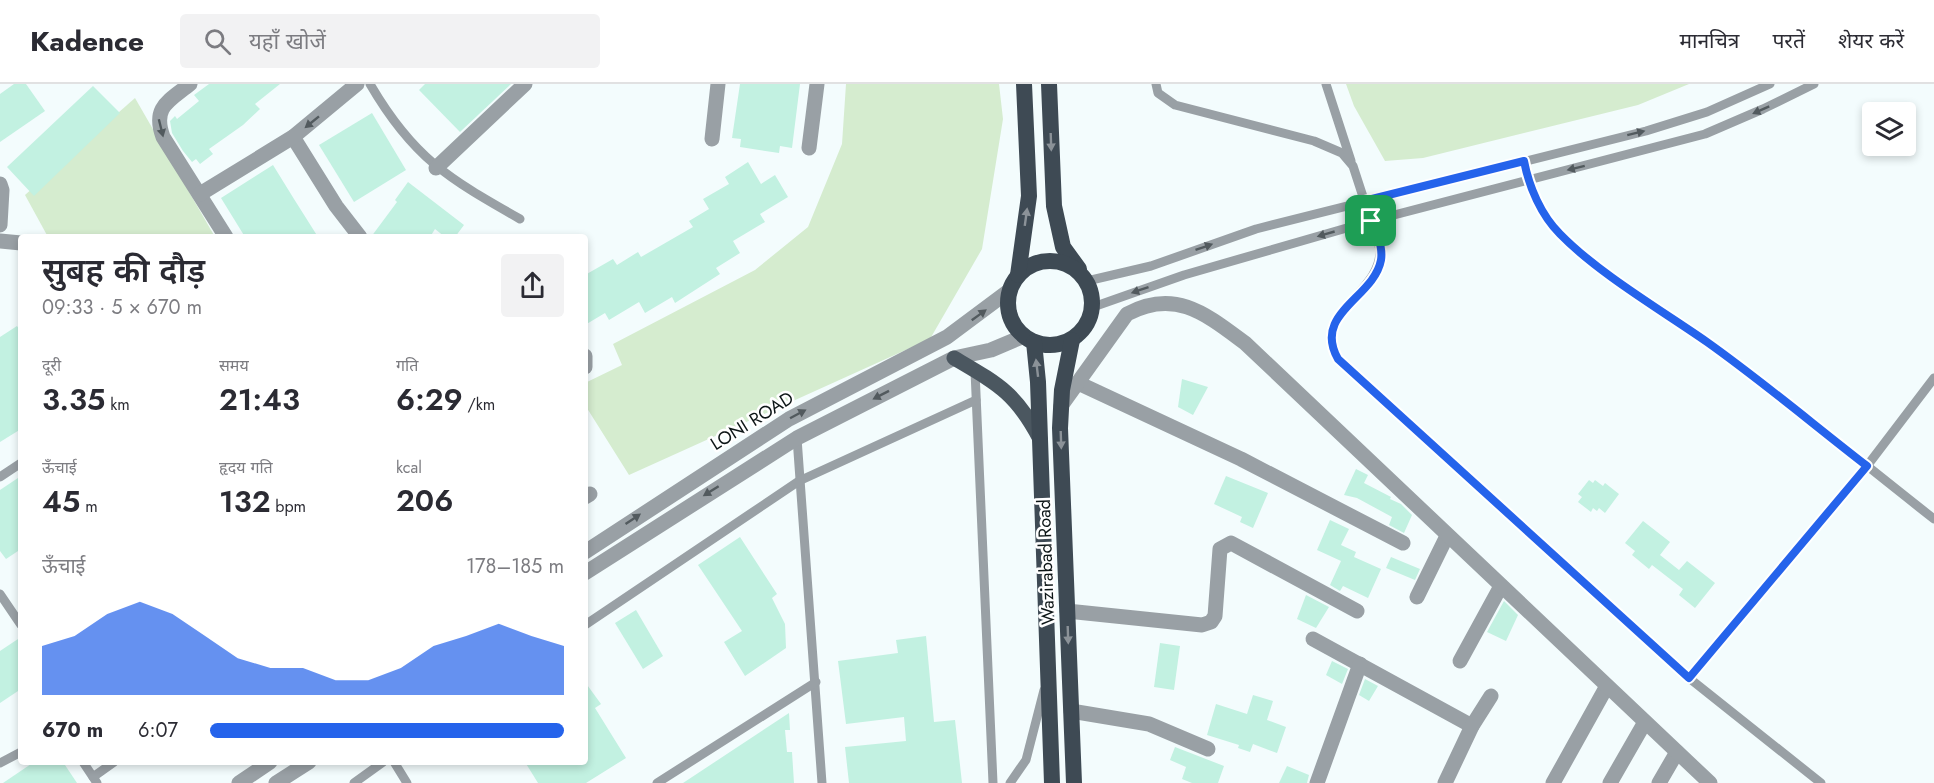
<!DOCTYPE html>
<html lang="hi">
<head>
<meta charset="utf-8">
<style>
	:root { --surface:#fff; --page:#f2f2f3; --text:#2b2b33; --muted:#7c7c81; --line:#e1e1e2; --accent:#2563eb }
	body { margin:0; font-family:Jost,"Noto Sans Devanagari",sans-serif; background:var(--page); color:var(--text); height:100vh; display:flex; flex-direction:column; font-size:22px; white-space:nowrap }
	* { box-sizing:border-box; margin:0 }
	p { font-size:20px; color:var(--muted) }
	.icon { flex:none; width:33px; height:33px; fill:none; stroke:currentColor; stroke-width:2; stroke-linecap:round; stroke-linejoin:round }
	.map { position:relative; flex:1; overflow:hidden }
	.side { position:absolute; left:18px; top:150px; width:570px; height:531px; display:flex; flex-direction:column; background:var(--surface); border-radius:6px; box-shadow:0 3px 9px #0003 }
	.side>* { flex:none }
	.tools { position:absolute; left:1862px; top:18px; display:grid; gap:12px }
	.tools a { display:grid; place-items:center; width:54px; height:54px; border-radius:6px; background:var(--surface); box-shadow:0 3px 9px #0003; font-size:30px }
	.pin { position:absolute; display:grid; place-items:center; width:51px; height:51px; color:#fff; margin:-26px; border-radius:12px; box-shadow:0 3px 9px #0006 }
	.round { display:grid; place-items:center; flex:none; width:63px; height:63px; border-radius:6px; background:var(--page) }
	.overview { display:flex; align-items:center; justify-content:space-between; height:102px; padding:0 24px }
	h1 { font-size:33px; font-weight:600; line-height:45px }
	.figures { display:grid; grid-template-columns:repeat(3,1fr); gap:9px; height:102px; padding:6px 24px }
	.figures div { display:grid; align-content:center }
	.figures b { font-size:30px; font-weight:600 }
	.figures small { font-size:16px; font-weight:400 }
	.figures p { font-size:16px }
	.chart { height:168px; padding:12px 24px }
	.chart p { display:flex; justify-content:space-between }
	.chart svg { width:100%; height:108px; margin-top:6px; fill:var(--accent); opacity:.7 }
	ul { padding:0 24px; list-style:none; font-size:20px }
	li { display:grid; grid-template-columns:96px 72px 1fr; align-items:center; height:45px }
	li i { height:15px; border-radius:8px; background:var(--accent) }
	header { display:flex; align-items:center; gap:36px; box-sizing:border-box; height:84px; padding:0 30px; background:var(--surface); border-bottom:2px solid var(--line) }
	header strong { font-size:28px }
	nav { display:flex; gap:33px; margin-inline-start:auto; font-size:21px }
	.search { width:420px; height:54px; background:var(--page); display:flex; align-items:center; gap:15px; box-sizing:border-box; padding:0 21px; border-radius:6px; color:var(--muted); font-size:22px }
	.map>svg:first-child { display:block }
</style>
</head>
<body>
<header>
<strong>Kadence</strong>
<div class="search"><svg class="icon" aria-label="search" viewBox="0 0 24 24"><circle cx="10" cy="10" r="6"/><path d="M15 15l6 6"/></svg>यहाँ खोजें</div>
<nav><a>मानचित्र</a><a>परतें</a><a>शेयर करें</a></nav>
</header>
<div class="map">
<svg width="1934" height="699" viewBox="0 0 1934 699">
	<rect width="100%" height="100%" fill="#f3fcfd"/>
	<g fill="#d5eccf">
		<path d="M 846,0 L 999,0 L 1003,35 L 982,165 L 930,255 L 629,391 L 585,321 L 585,299 L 622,281 L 613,260 L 755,186 L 808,143 L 842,60 Z"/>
		<path d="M 1346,0 L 1689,0 L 1638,21 L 1423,74 L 1385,77 L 1354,22 Z"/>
		<path d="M 135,14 L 215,153 L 48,153 L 25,111 Z"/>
	</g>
	<g fill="#c2f1e1">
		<path d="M 14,0 L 26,0 L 45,27 L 0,58 L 0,10 Z"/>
		<path d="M 209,0 L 280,0 L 255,20 L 260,25 L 243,41 L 209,65 L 213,70 L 200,80 L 196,75 L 192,78 L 183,67 L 172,49 L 170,37 L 175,32 L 177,35 L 199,17 L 194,11 Z"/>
		<path d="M 425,0 L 511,0 L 460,48 L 419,6 Z"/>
		<path d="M 740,0 L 800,0 L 792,64 L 780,62 L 779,69 L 740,63 L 741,55 L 732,54 Z"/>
		<path d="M 93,2 L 120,29 L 34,112 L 7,83 Z"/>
		<path d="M 372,29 L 406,86 L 354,118 L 319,61 Z"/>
		<path d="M 748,78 L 761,100 L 775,91 L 788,113 L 760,130 L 765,138 L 733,157 L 740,169 L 716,184 L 720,190 L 675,219 L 672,213 L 645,229 L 639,218 L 609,236 L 605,229 L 585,241 L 585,191 L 613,175 L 617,181 L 638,168 L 641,173 L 693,143 L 689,137 L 709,125 L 703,115 L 729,100 L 725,93 Z"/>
		<path d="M 273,81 L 294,115 L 318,153 L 245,153 L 221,114 Z"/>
		<path d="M 408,98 L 464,141 L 455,153 L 445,153 L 435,145 L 430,153 L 371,153 L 397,118 L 395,116 Z"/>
		<path d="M 17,242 L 21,248 L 21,345 L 0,358 L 0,253 Z"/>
		<path d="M 1182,295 L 1208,303 L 1193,331 L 1178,323 Z"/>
		<path d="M 1356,385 L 1368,391 L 1364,399 L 1391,413 L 1390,415 L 1401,420 L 1412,431 L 1404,449 L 1389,441 L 1392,433 L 1357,414 L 1344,411 Z"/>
		<path d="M 21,392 L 21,465 L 6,475 L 0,467 L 0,406 Z"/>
		<path d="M 1226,392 L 1268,409 L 1253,444 L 1240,438 L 1242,433 L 1214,420 Z"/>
		<path d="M 1589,396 L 1593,399 L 1595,396 L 1603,402 L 1605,399 L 1619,410 L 1605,429 L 1599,424 L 1597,427 L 1593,424 L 1591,428 L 1578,418 L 1582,413 L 1578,410 Z"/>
		<path d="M 1330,436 L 1349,445 L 1341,461 L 1356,468 L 1354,473 L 1381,485 L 1368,514 L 1343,502 L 1340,507 L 1330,501 L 1341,477 L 1317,466 Z"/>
		<path d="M 1643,437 L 1670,458 L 1660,471 L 1679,486 L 1687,477 L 1715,499 L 1695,524 L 1679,511 L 1683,505 L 1652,481 L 1649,485 L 1632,471 L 1635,467 L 1625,459 Z"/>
		<path d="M 740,453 L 777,510 L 772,514 L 785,540 L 786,564 L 745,592 L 724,558 L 742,547 L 698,481 Z"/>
		<path d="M 1391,473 L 1420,485 L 1415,496 L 1386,484 Z"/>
		<path d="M 1306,511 L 1329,523 L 1316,544 L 1297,535 Z"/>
		<path d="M 1504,517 L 1518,531 L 1506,557 L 1487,548 Z"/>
		<path d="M 636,526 L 663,572 L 643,585 L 615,539 Z"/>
		<path d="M 926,552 L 934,638 L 955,636 L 962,699 L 849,699 L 845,663 L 906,657 L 904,633 L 846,640 L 838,577 L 898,569 L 896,556 Z"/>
		<path d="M 21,553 L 21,605 L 0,619 L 0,567 Z"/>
		<path d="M 1160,559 L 1180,562 L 1174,606 L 1154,603 Z"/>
		<path d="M 1332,577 L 1348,585 L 1342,600 L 1326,591 Z"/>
		<path d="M 1365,595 L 1378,602 L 1369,617 L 1359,611 Z"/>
		<path d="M 585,598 L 601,620 L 595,624 L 626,674 L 586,699 L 538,699 L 525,678 L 585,678 Z"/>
		<path d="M 1253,611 L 1273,617 L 1267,636 L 1286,643 L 1277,669 L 1253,660 L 1250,668 L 1238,664 L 1239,661 L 1207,651 L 1216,620 L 1247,630 Z"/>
		<path d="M 789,629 L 790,646 L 785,646 L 787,668 L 792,668 L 794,699 L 683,699 Z"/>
		<path d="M 1175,663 L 1224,682 L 1218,699 L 1192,699 L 1182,695 L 1186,683 L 1170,676 Z"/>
		<path d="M 34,678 L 63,678 L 77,699 L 3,699 Z"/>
		<path d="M 1287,682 L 1309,691 L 1307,699 L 1279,699 Z"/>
	</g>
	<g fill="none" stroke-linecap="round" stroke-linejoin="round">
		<g stroke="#99a0a5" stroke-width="9">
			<path d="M 370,0 C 413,74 448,94 520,135"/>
			<path d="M 1156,0 L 1158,9 L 1175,21 L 1314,57 L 1342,69 L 1353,82 L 1380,165 C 1382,210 1311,228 1338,275 L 1689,594 L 1821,699"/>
			<path d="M 1326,0 L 1351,77"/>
			<path d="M 1524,77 C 1529,103 1541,130 1560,150 C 1599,190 1664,227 1710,261 C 1787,316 1860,377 1934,435"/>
			<path d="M 1087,197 L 1151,182 L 1256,145 L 1646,47 L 1707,28 L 1770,0"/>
			<path d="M 1093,223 L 1184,191 L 1371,137 L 1705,50 L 1763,25 L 1814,0"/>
			<path d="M 975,287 L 993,699"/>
			<path d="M 797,354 L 822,699"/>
			<path d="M 0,393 L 21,379"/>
			<path d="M 0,510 L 21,541"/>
			<path d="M 585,541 L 799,397 L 976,316"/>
			<path d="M 1689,594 L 1867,382 L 1934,294"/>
			<path d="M 83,678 L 97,699"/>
			<path d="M 394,678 L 407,699"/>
			<path d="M 0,679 L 21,668"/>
			<path d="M 93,693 L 114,678"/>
			<path d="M 354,699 L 383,678"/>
			<path d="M 657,699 L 816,598"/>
			<path d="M 1010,699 L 1026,676 L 1044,606"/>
		</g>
		<g stroke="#99a0a5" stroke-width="15">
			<path d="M 190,0 C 169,17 152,23 163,53 L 226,153"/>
			<path d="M 293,53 L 336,122 L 360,153"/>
			<path d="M 712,55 L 718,0"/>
			<path d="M 809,64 L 817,0"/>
			<path d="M 436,84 L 525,0"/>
			<path d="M 0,100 L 2,106 L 0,141"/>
			<path d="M 200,110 L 293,53 L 357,0"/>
			<path d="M 0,157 L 21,159"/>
			<path d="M 585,272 L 585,283"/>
			<path d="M 1078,299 L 1241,375 L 1403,459"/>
			<path d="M 585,413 L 590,410"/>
			<path d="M 1417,513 L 1447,452"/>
			<path d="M 1067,527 L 1202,541 L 1211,538 L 1215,532 L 1220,465 L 1231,459 L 1357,527"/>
			<path d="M 1313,555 L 1472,642"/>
			<path d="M 1460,577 L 1501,502"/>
			<path d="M 1071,627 L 1149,640 L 1208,665"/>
			<path d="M 1317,699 L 1360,580"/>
			<path d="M 1445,699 L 1472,642 L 1491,612"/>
			<path d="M 1553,699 L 1607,602"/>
			<path d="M 1610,699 L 1645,638"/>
			<path d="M 1659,699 L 1677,668"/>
		</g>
		<g stroke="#99a0a5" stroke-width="15">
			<path d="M 1061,322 L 1127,230 C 1175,204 1206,230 1245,259 L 1710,699"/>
			<path d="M 585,468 L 789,335 L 947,253 L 1010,206"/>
			<path d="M 585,489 L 797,354 L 954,274 L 991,266 L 1024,252"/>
			<path d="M 239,699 L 270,678"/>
			<path d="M 276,699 L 309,678"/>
		</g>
		<path stroke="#4b5760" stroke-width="15" d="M 954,274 C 998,300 1016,309 1040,355"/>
		<g stroke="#3e4a54" stroke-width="16">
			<path d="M 1049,0 L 1054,122 L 1063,163 L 1079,185"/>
			<circle cx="1050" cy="219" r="42"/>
			<path d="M 1018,191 L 1029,112 L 1024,0"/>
			<path d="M 1072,256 L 1062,306 L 1060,344 L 1074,699"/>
			<path d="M 1034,258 L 1038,298 L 1052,699"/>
		</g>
	</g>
	<defs><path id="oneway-solid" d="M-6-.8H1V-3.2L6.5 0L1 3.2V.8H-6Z" transform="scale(1.5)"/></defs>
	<g fill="#525a5e">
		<use href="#oneway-solid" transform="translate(1761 26) rotate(156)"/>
		<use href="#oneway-solid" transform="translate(312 38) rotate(141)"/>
		<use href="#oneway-solid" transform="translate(161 44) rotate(76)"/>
		<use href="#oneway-solid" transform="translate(1636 49) rotate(-14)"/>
		<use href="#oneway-solid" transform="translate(1576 84) rotate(166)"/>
		<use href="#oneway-solid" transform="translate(1326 150) rotate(164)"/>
		<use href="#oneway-solid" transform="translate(1204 163) rotate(-19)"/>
		<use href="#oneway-solid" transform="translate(1140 206) rotate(161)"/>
		<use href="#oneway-solid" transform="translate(979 231) rotate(-36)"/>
		<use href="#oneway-solid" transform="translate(881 311) rotate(153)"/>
		<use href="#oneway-solid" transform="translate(798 330) rotate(-28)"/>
		<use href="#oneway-solid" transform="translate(711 407) rotate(148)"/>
		<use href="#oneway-solid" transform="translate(633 435) rotate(-34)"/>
	</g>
	<g fill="#8b9298">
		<use href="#oneway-solid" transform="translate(1051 58) rotate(88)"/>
		<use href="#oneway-solid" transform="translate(1026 133) rotate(-82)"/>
		<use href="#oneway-solid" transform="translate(1037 284) rotate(-97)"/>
		<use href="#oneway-solid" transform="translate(1061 356) rotate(88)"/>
		<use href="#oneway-solid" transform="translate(1068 551) rotate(88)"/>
	</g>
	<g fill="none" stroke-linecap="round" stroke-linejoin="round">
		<g stroke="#fff" stroke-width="12">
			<path id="route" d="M 1524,77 C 1529,103 1541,131 1560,150 C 1598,189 1661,226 1707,258 C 1762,297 1814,341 1867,382 L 1689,594 L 1338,275 C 1312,229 1374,214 1381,176 C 1384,158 1370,134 1364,117 Z"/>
		</g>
		<use href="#route" stroke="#2563eb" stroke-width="8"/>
	</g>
	<g text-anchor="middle" stroke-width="5" stroke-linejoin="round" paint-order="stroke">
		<g font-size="18" fill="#0c1516" stroke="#fff">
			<text transform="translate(752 337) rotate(-32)" y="6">LONI ROAD</text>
			<text transform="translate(1046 478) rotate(-92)" y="6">Wazirabad Road</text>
		</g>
	</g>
</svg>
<div class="tools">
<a><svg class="icon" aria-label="layers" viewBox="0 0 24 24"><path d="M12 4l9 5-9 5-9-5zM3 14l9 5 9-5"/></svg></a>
</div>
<div class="pin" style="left:1371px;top:137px;background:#1e9e55"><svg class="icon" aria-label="arrive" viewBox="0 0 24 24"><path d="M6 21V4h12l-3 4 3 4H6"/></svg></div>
<section class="side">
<div class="overview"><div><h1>सुबह की दौड़</h1><p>09:33 · 5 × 670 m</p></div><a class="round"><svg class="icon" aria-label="share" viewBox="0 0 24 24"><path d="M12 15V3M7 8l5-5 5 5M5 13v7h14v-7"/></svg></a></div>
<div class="figures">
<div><p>दूरी</p><b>3.35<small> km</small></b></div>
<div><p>समय</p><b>21:43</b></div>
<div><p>गति</p><b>6:29<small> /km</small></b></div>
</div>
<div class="figures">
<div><p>ऊँचाई</p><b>45<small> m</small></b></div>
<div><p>हृदय गति</p><b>132<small> bpm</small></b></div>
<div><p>kcal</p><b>206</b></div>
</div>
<div class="chart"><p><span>ऊँचाई</span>178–185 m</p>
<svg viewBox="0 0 160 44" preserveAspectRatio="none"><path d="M0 44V24L10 20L20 11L30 6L40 11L50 20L60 29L70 33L80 33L90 38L100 38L110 33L120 24L130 20L140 15L150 20L160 24V44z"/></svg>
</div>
<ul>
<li><b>670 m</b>6:07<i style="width:100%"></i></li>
</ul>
</section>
</div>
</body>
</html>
